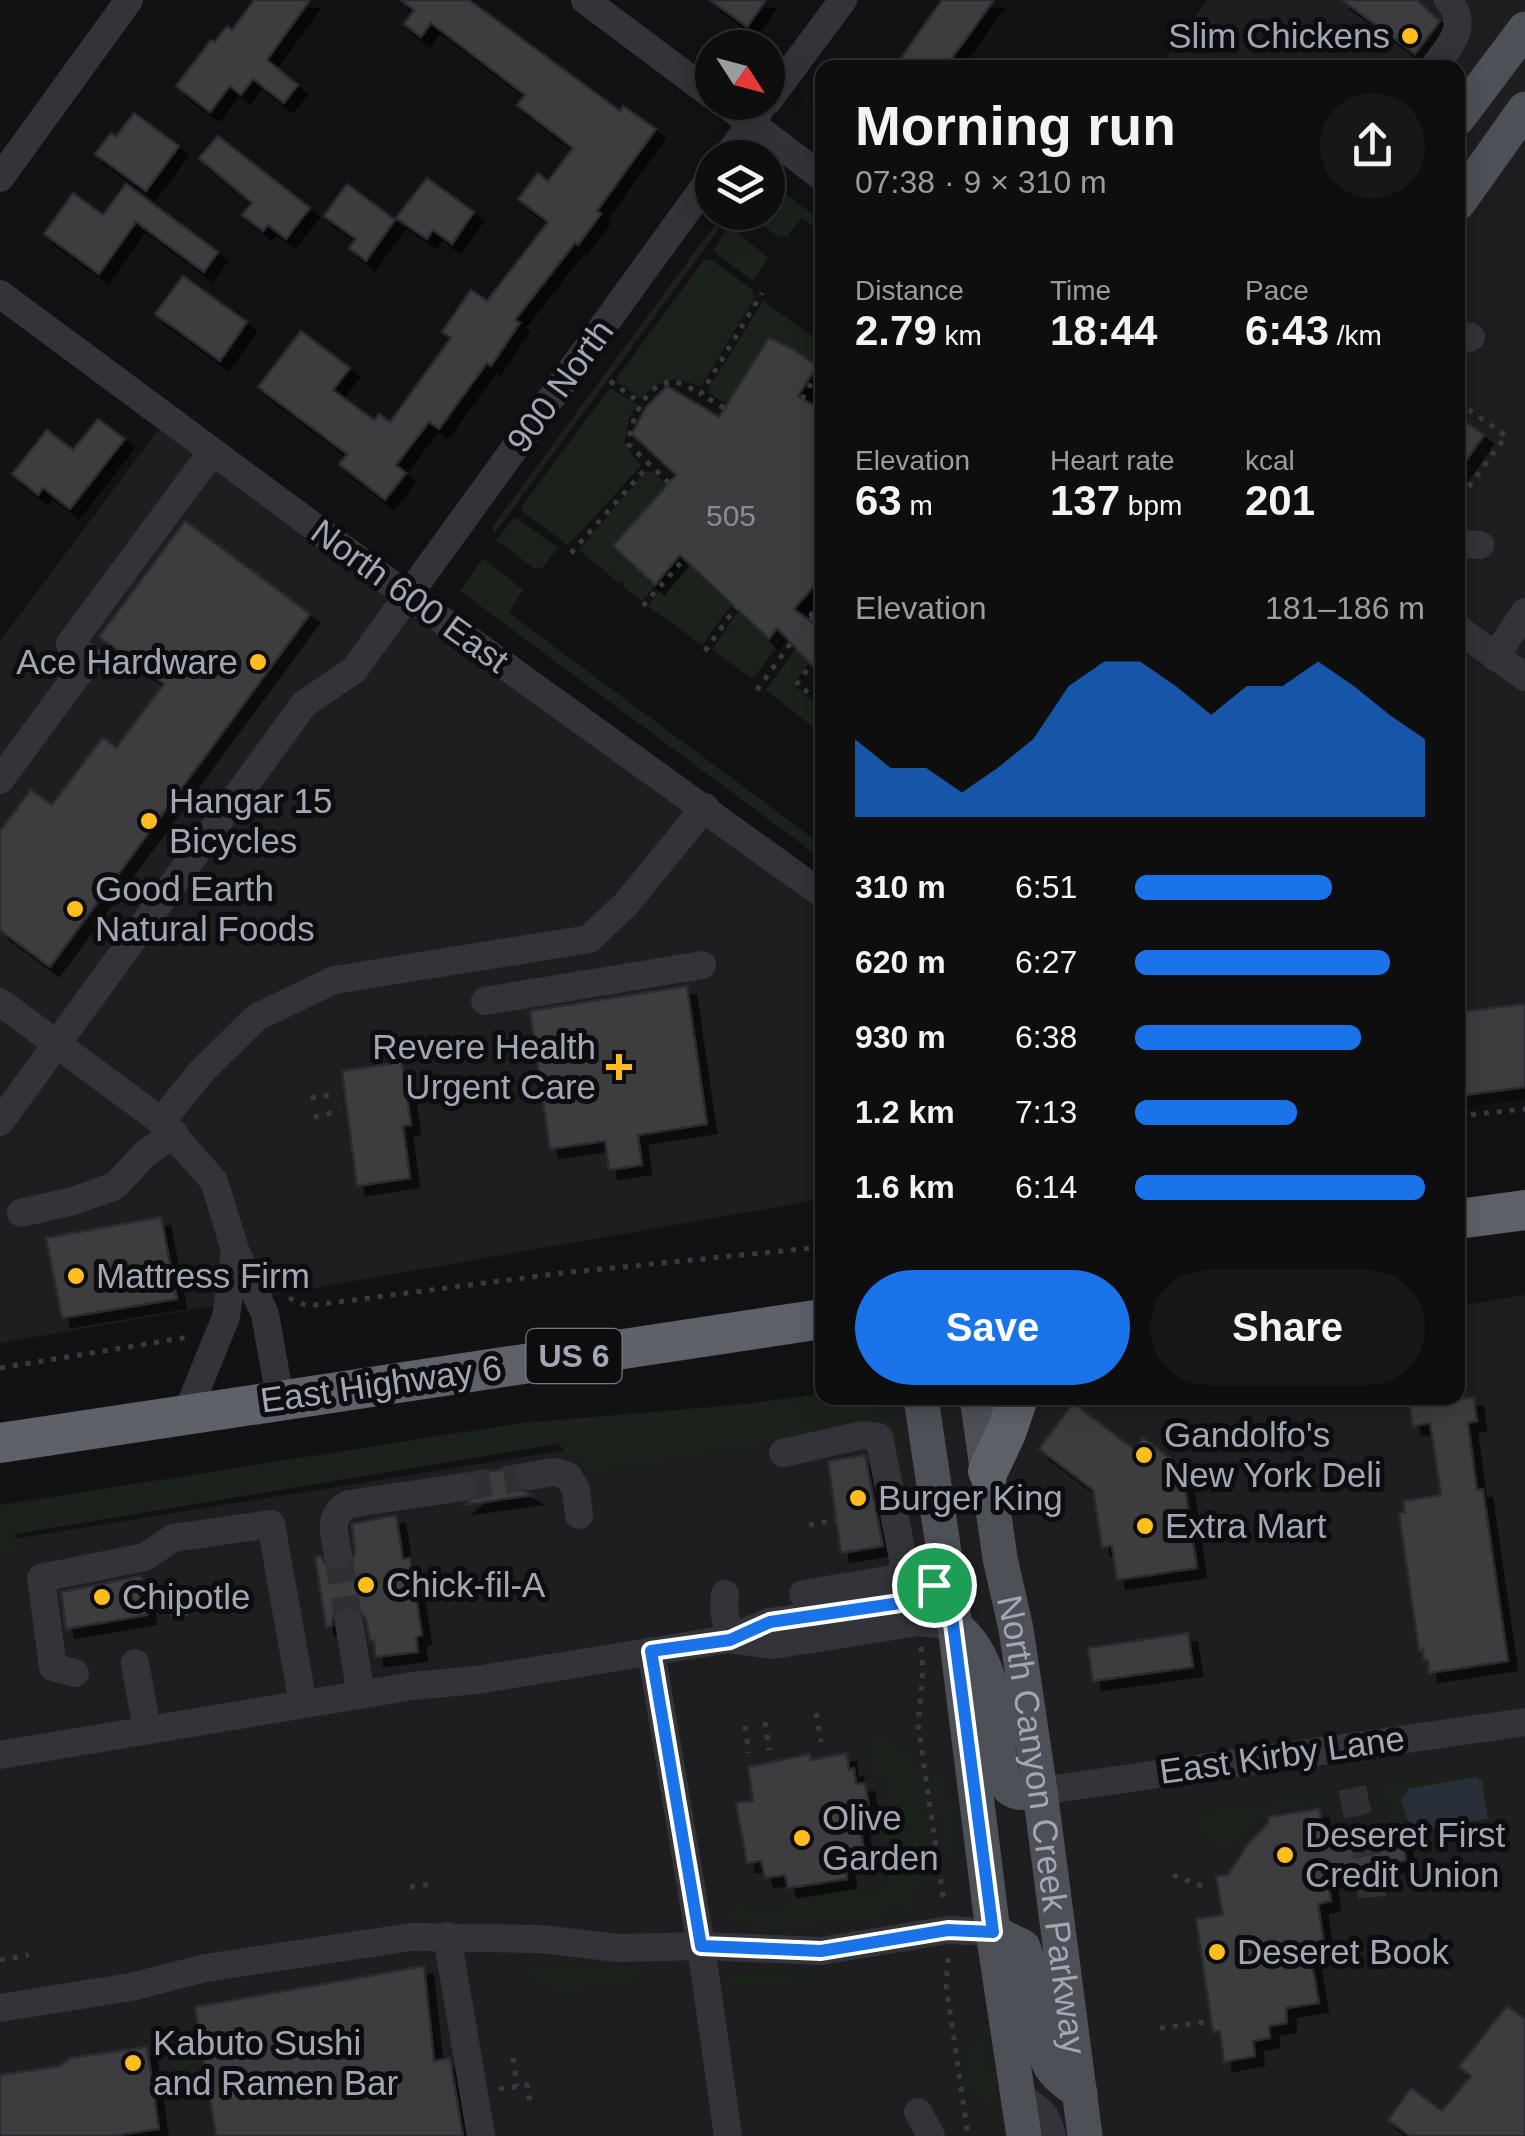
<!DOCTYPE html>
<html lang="en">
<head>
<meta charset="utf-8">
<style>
	:root { --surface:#0e0e0f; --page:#171718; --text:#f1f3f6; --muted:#9b9c9e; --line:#2e2e2f; --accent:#1a73e8 }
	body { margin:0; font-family:Arial,sans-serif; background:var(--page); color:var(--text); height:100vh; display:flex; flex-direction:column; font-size:38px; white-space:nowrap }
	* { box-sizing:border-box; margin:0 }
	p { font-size:32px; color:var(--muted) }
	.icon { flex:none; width:55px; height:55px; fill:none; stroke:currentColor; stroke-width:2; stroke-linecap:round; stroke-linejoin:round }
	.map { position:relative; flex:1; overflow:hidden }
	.panel { position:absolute; left:815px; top:60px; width:650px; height:1345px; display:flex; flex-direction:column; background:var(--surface); border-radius:20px; box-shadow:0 5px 25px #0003,0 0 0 2px var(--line) }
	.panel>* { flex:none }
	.needle { width:65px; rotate:126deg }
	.tools { position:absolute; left:695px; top:30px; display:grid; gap:20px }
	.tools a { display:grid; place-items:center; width:90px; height:90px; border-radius:50%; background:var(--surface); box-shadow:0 5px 25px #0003,0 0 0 2px var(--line); font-size:50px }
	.pin { position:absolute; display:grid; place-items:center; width:85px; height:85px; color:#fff; margin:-42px; border:5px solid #fff; border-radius:50%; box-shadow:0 2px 10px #0007 }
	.round { display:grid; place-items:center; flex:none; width:105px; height:105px; border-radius:52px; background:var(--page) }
	.overview { display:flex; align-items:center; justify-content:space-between; height:170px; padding:0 40px }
	h1 { font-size:55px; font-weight:700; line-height:75px }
	.metrics { display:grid; grid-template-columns:repeat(3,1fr); gap:15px; height:170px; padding:10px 40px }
	.metrics div { display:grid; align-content:center }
	.metrics b { font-size:42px; font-weight:700 }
	.metrics small { font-size:28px; font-weight:400 }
	.metrics p { font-size:28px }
	.chart { height:280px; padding:20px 40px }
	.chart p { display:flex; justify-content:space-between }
	.chart svg { width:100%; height:180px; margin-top:10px; fill:var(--accent); opacity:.7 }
	.button { display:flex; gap:20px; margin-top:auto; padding:20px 40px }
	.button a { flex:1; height:115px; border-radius:60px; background:var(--accent); color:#fff; font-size:40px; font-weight:700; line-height:115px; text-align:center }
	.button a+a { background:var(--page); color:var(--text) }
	ul { padding:0 40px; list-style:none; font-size:32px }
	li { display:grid; grid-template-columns:160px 120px 1fr; align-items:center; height:75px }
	li i { height:25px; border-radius:12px; background:var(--accent) }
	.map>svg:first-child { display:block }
</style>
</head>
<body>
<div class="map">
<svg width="1525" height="2136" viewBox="0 0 1525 2136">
	<defs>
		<filter id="shadow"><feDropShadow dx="9" dy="9" stdDeviation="0" flood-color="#0009"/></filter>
	</defs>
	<rect width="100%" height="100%" fill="#121214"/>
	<g fill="#1e1e21">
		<path d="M 1207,0 L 1525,0 L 1525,1098 L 1458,1107 L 1458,68 L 1159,68 Z"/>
		<path d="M 167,418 L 822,894 L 822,1199 L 0,1343 L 0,641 Z"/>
		<path d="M 1525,1295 L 1525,2136 L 0,2136 L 0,1541 L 889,1398 L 1458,1398 L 1458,1306 Z"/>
	</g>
	<g fill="#1a221b">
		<path d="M 768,181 L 822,221 L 822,233 L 802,218 L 788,236 L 779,237 L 745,213 L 768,212 Z"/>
		<path d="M 722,225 L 494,534 L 493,526 L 714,226 Z"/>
		<path d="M 729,225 L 768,258 L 753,281 L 713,251 Z"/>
		<path d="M 710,259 L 753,290 L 754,299 L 701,386 C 670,377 668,375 640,398 L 617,381 L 618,376 L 704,260 Z"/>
		<path d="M 763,301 L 822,343 L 822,357 L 817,366 L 793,349 L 769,338 L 727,405 L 710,394 L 708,389 Z"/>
		<path d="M 610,388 L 637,404 L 629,418 L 624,444 L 641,466 L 568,545 L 523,512 L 522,506 Z"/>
		<path d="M 651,471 L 667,485 L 613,545 L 655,585 L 642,601 L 623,586 L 623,582 L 618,582 L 579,550 L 645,472 Z"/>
		<path d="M 517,518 L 558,548 L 542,568 L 534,568 L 496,540 L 512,520 Z"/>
		<path d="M 483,558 L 523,590 L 509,613 L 822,845 L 822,859 L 460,591 Z"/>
		<path d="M 685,560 L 733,603 L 702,645 L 648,606 Z"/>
		<path d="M 739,610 L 769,639 L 776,630 L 785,636 L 753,679 L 712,650 Z"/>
		<path d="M 816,626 L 822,631 L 822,645 L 793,685 L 822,708 L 822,734 L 766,690 L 811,628 Z"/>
		<path d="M 822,1393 L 822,1398 L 871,1398 L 875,1412 L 885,1412 L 896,1420 L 908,1490 L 900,1486 L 889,1433 L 796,1440 L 589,1474 L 580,1458 L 564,1453 L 563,1448 L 557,1444 L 15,1534 L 17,1554 L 0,1557 L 0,1505 L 521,1423 L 747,1404 Z"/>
		<path d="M 888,1735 L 897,1750 L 917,1756 L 935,1875 C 917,1882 911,1896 917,1914 L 902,1915 L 901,1902 L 889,1904 L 891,1917 C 850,1923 767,1935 729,1921 L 726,1915 L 730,1908 L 746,1904 L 751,1912 C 782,1914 804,1893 834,1888 C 853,1885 879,1902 891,1877 C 901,1856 881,1845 878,1827 C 886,1810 894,1799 885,1780 L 873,1775 L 868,1743 L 870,1738 Z"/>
		<path d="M 930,1762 L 947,1782 L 956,1842 L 945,1862 Z"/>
		<path d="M 1479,1773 L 1485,1777 L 1495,1842 L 1485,1842 L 1483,1824 L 1415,1834 L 1418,1855 L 1406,1861 L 1400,1822 L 1375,1786 Z"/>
		<path d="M 1327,1794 L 1327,1803 L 1264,1811 L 1227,1850 C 1207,1842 1200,1833 1197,1812 Z"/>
		<path d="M 517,1964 L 647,1968 L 631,1984 L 554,1995 Z"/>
		<path d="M 746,1970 L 829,1972 L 829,1977 L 729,1990 L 726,1979 Z"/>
		<path d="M 984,2026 L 997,2116 L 980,2098 L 967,2092 L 962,2055 L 972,2047 Z"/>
		<path d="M 191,2032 L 199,2091 L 186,2093 L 176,2086 L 169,2043 L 174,2035 Z"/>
	</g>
	<path fill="#273038" d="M 1476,1777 L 1482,1782 L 1488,1819 L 1420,1829 L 1407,1819 L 1401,1800 L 1408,1789 Z"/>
	<g fill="#3c3c41" stroke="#2c2c30" stroke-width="2.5" filter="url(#shadow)">
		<path d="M 254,0 L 310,0 L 267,60 L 298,85 L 284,103 L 253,79 L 241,95 L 230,86 L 210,112 L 176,86 L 211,40 L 215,42 L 227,26 L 232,30 Z"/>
		<path d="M 401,0 L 469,0 L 620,111 L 623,106 L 656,129 L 597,211 L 601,214 L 578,245 L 575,243 L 515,320 L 520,323 L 491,366 L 487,363 L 439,429 L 429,422 L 396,465 L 406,473 L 385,500 L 339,464 L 347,454 L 258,387 L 301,331 L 350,368 L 333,390 L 374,420 L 379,414 L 390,422 L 451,338 L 442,332 L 471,290 L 487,301 L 548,222 L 518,199 L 538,173 L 548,181 L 573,148 L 517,105 L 525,95 L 431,23 L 421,37 L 404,24 L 414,10 Z"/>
		<path d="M 710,0 L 766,0 L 747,27 Z"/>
		<path d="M 942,0 L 994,0 L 945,68 L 894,68 Z"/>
		<path d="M 1342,0 L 1417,0 L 1440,21 L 1415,54 Z"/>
		<path d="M 134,113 L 179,146 L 146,191 L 95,154 L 111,133 L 116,137 Z"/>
		<path d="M 218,136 L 310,208 L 286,239 L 268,225 L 263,231 L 242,215 L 252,203 L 199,158 Z"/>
		<path d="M 427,178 L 474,212 L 452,244 L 433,230 L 427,239 L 396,218 Z"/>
		<path d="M 126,184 L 218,252 L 204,272 L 136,222 L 99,274 L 44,234 L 73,193 L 103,215 Z"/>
		<path d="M 347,184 L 395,220 L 366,261 L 349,248 L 356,239 L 324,216 Z"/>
		<path d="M 183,276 L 247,322 L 220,361 L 155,314 Z"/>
		<path d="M 769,338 L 793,349 L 817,366 L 798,396 L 822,411 L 822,577 L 794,609 L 822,630 L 822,676 L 777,628 L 769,639 L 680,555 L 655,585 L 613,546 L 676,475 L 632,434 L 646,407 L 667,386 L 719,417 Z"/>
		<path d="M 1458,416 L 1484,435 L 1458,472 Z"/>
		<path d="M 98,419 L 125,439 L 70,509 L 43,488 L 38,495 L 12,474 L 47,430 L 73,450 Z"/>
		<path d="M 185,521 L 310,614 L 50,967 L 0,930 L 0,831 L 31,790 L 52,805 L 103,737 L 116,748 L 164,684 L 99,637 Z"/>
		<path d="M 687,986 L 707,1124 L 638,1135 L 642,1165 L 609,1170 L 605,1141 L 550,1149 L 530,1011 Z"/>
		<path d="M 1525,1004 L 1525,1087 L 1458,1096 L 1458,1012 Z"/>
		<path d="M 402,1062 L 411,1125 L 403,1126 L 410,1178 L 357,1186 L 342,1071 Z"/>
		<path d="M 161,1217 L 177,1299 L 62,1318 L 46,1238 Z"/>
		<path d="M 1408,1398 L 1474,1398 L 1477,1421 L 1468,1423 L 1477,1490 L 1483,1489 L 1508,1661 L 1429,1673 L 1428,1660 L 1424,1661 L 1423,1650 L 1419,1651 L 1399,1513 L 1405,1512 L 1403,1501 L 1441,1495 L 1430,1423 L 1413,1426 Z"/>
		<path d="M 1073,1403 L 1135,1450 L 1143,1438 L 1182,1467 L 1197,1568 L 1117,1580 L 1112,1546 L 1102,1547 L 1093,1490 L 1039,1449 Z"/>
		<path d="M 865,1455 L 883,1546 L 841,1553 L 828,1461 Z"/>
		<path d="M 515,1467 L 513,1478 L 516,1486 L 532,1495 L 465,1505 L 480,1492 L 480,1483 L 474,1474 Z"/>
		<path d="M 396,1515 L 403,1559 L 410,1558 L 422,1635 L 416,1637 L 418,1652 L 375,1657 L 374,1641 L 370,1641 L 366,1619 L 356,1607 L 339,1609 L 333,1616 L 332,1626 L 326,1627 L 315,1557 L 320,1556 L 331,1571 L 348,1569 L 355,1553 L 352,1524 Z"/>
		<path d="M 141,1576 L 147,1615 L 66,1629 L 61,1592 Z"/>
		<path d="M 1188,1633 L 1193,1667 L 1093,1681 L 1088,1648 Z"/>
		<path d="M 847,1753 L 849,1770 L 854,1768 L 856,1784 L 865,1783 L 870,1813 L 858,1815 L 866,1861 L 845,1865 L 847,1879 L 788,1888 L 785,1875 L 765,1878 L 761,1861 L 747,1863 L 736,1803 L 753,1801 L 748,1767 L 810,1754 L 811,1760 Z"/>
		<path d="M 1319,1809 L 1326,1838 L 1401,1826 L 1406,1861 L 1327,1874 L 1331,1901 L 1318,1904 L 1324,1944 L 1309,1946 L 1319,2003 L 1286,2008 L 1287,2023 L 1269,2026 L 1270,2038 L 1253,2041 L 1255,2056 L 1224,2062 L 1220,2031 L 1213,2032 L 1196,1919 L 1223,1915 L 1216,1876 L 1228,1875 L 1248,1844 L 1269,1822 L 1268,1817 Z"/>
		<path d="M 424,1966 L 434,2061 L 450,2058 L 463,2136 L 216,2136 L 195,2007 Z"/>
		<path d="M 1507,2006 L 1525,2019 L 1525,2136 L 1410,2136 L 1388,2120 L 1411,2088 L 1442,2111 L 1471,2076 L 1459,2067 Z"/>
		<path d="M 147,2047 L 159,2129 L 112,2136 L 0,2136 L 0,2075 L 60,2066 L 70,2058 Z"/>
	</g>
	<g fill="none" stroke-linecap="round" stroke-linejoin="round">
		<g stroke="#2f3034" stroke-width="28" stroke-dasharray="28 14" stroke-linecap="butt">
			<path d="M 463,1487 L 530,1476"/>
			<path d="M 338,1555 L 349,1623"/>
			<path d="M 1352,1788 L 1370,1868 L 1372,1897"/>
		</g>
		<g stroke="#383a40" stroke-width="5" stroke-dasharray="5 8" stroke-linecap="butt">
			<path d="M 610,381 L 642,404"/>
			<path d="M 802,399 L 822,365"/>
			<path d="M 1458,402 L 1506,436 L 1458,502"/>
			<path d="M 724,408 L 701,394 L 762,293"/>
			<path d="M 669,483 L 628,444 C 631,422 644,384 671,382 C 680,381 693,390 701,394"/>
			<path d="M 571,553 L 649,465"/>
			<path d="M 643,606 L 684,559"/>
			<path d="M 810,617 L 822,626"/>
			<path d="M 822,649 L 797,684 L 822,703"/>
			<path d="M 705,651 L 736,607"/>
			<path d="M 757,690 L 822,600"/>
			<path d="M 311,1098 L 337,1094"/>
			<path d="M 1458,1116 L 1525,1109"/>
			<path d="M 314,1117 L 340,1111"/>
			<path d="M 289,1298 L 307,1306 L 562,1273 L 822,1247"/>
			<path d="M 0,1368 L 189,1337"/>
			<path d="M 809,1525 L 836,1520"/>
			<path d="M 419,1591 L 448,1588"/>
			<path d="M 170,1615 L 211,1610"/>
			<path d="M 921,1647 C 925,1677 920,1694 918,1724 L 944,1903"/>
			<path d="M 816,1713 L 821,1742"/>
			<path d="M 765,1722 L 769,1750"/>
			<path d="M 745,1726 L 749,1753"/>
			<path d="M 1173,1875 L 1206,1888"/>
			<path d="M 410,1887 L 432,1884"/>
			<path d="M 948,1958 L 946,1984 L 968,2136"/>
			<path d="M 0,1960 L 29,1955"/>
			<path d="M 1160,2028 L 1205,2022"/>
			<path d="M 513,2058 L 517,2086"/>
			<path d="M 499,2089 L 527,2085 L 530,2102"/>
		</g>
		<g stroke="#333339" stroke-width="28">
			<path d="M 585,0 L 712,95"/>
			<path d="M 1433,68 C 1450,45 1470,26 1448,0"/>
			<path d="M 768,101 L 843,0"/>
			<path d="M 723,102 L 822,177"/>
			<path d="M 726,158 L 760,110"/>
			<path d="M 0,178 L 129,0"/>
			<path d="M 0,294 L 382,577 L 822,894"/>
			<path d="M 1458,341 L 1471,337"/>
			<path d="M 1458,544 L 1480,545"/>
			<path d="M 1458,629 L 1525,677"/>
			<path d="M 1495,657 L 1525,612"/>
			<path d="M 0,780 L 89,659 L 70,644 L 212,452"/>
			<path d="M 485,1001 L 702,965"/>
			<path d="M 0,1002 L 161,1121 L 214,1181 L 235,1250 L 265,1314 L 280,1399"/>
			<path d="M 161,1121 L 202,1071 L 257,1017 L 334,980 L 589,939 L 626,904 L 705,807"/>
			<path d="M 0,1122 L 304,704 L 354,670 L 712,176"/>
			<path d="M 21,1213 L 73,1201 L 115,1186 L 145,1154 L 174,1133"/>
			<path d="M 187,1413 L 226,1317 L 235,1251"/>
			<path d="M 783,1453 L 863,1435 L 879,1437 L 904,1564 L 901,1573 L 893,1579 L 803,1594"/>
			<path d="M 530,1476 L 555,1472 L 568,1476 L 576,1490 L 579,1515"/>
			<path d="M 338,1555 C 335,1534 326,1516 349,1504 L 463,1487"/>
			<path d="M 725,1594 L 724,1609 L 729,1639"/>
			<path d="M 349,1623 L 361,1695"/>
			<path d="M 729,1639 L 773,1645 L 919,1622 L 955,1626"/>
			<path d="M 651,1651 L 701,1946 L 728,2136"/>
			<path d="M 135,1663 L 147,1730"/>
			<path d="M 75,1673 L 53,1667 L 41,1578 L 145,1557 L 173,1538 L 271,1524 L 303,1704"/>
			<path d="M 0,1755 L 413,1686 L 476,1680 L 729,1639 L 769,1622 L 921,1600 L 946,1570"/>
			<path d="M 1040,1791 L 1525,1722"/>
			<path d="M 447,1936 L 481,2136"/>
			<path d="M 0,2008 L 131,1987 L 205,1968 L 411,1937 L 541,1939 L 618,1948 L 701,1946 L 821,1951 L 948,1930 L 993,1932"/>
			<path d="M 1019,2096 C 1038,2107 1048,2114 1052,2136"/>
			<path d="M 918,2112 L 931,2136"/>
		</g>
		<g stroke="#4e5058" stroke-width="35">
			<path d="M 1458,118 L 1525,29"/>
			<path d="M 1458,203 L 1525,109"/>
			<path d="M 921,1398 L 955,1626 L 993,1932 L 1024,2136"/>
			<path id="s1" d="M 977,1398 L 1000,1558 L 1016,1629 L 1040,1791 L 1085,2136"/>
			<path d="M 959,1630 C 1001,1668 992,1730 1003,1780 C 1012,1796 1025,1793 1040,1791"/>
			<path d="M 993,1932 L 1023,1947 C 1037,1982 1035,2038 1050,2065 C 1056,2076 1070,2085 1080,2093"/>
		</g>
		<g stroke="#5e616a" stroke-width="40">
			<path d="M 1458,1219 L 1525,1210"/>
			<path d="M 0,1443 L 822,1319"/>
			<path d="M 988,1471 L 1006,1433 L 1018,1398"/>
		</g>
	</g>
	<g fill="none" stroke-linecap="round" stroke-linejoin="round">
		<g stroke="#fff" stroke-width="20">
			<path id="route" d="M 946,1570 L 993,1932 L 948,1930 L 821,1951 L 701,1946 L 651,1651 L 730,1640 L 770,1622 L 921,1600 Z"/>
		</g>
		<use href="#route" stroke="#1a73e8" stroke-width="12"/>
	</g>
	<g fill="#ffbe1e" stroke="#0d0d0f" stroke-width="4">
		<circle cx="1410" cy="36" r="10"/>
		<circle cx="258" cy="662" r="10"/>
		<circle cx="149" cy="821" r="10"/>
		<circle cx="75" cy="909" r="10"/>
		<path d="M614 1052h10v10h10v10h-10v10h-10v-10h-10v-10h10z"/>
		<circle cx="76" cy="1276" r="10"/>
		<circle cx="1144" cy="1455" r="10"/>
		<circle cx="858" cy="1498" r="10"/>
		<circle cx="1145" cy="1526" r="10"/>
		<circle cx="366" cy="1585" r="10"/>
		<circle cx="102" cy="1597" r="10"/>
		<circle cx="802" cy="1838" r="10"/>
		<circle cx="1285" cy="1855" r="10"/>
		<circle cx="1217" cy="1952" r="10"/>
		<circle cx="133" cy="2063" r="10"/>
	</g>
	<g text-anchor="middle" stroke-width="10" stroke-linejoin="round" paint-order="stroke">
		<g font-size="30" fill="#888c98">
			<text x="731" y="526">505</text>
		</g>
		<rect fill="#0d0d0f" stroke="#757983" stroke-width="2.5" x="526.5" y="1329" width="95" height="54" rx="8"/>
		<g font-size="32" font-weight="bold" fill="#a2a7b5">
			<text x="574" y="1367">US 6</text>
		</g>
		<g font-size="35" fill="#a2a7b5" stroke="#0d0d0f" text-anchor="start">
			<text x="1390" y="48" text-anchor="end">Slim Chickens</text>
			<text x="238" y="674" text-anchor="end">Ace Hardware</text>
			<text x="169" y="813">Hangar 15<tspan x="169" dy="40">Bicycles</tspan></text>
			<text x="95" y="901">Good Earth<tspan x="95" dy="40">Natural Foods</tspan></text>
			<text x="596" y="1059" text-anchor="end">Revere Health<tspan x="596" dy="40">Urgent Care</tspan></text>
			<text x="96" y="1288">Mattress Firm</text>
			<text x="1164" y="1447">Gandolfo's<tspan x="1164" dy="40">New York Deli</tspan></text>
			<text x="878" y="1510">Burger King</text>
			<text x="1165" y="1538">Extra Mart</text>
			<text x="386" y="1597">Chick-fil-A</text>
			<text x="122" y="1609">Chipotle</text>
			<text x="822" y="1830">Olive<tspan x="822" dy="40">Garden</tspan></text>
			<text x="1305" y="1847">Deseret First<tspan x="1305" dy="40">Credit Union</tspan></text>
			<text x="1237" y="1964">Deseret Book</text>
			<text x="153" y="2055">Kabuto Sushi<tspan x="153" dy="40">and Ramen Bar</tspan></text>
		</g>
		<g font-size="35" fill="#a2a7b5" stroke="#0d0d0f">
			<text transform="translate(560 386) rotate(-54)" y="12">900 North</text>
			<text transform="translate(410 596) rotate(36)" y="12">North 600 East</text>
			<text transform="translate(381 1384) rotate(-8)" y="12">East Highway 6</text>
			<text transform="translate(1282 1755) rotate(-8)" y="12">East Kirby Lane</text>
			<text dy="12" stroke="none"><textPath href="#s1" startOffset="432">North Canyon Creek Parkway</textPath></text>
		</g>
	</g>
</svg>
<div class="tools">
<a><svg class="needle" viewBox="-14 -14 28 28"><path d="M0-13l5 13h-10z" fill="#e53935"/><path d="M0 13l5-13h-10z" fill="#9b9c9e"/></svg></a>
<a><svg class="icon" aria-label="layers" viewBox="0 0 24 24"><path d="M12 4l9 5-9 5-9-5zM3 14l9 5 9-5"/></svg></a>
</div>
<div class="pin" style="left:934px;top:1585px;background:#1e9e55"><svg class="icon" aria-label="arrive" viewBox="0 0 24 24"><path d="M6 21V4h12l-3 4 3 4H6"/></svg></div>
<section class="panel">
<div class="overview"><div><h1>Morning run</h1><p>07:38 · 9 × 310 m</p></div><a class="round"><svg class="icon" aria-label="share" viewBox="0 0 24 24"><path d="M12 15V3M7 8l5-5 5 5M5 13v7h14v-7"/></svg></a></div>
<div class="metrics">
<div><p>Distance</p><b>2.79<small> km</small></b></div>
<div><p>Time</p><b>18:44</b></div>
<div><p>Pace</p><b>6:43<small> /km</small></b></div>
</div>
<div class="metrics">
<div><p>Elevation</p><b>63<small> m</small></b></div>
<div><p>Heart rate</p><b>137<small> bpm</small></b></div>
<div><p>kcal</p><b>201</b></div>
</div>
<div class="chart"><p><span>Elevation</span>181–186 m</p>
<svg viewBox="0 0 160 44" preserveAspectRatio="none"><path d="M0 44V25L10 32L20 32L30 38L40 32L50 25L60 12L70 6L80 6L90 12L100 19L110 12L120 12L130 6L140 12L150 19L160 25V44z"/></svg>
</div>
<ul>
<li><b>310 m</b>6:51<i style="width:68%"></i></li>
<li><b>620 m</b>6:27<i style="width:88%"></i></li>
<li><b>930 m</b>6:38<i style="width:78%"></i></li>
<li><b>1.2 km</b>7:13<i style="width:56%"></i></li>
<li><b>1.6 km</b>6:14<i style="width:100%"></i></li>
</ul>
<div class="button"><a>Save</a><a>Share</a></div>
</section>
</div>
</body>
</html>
